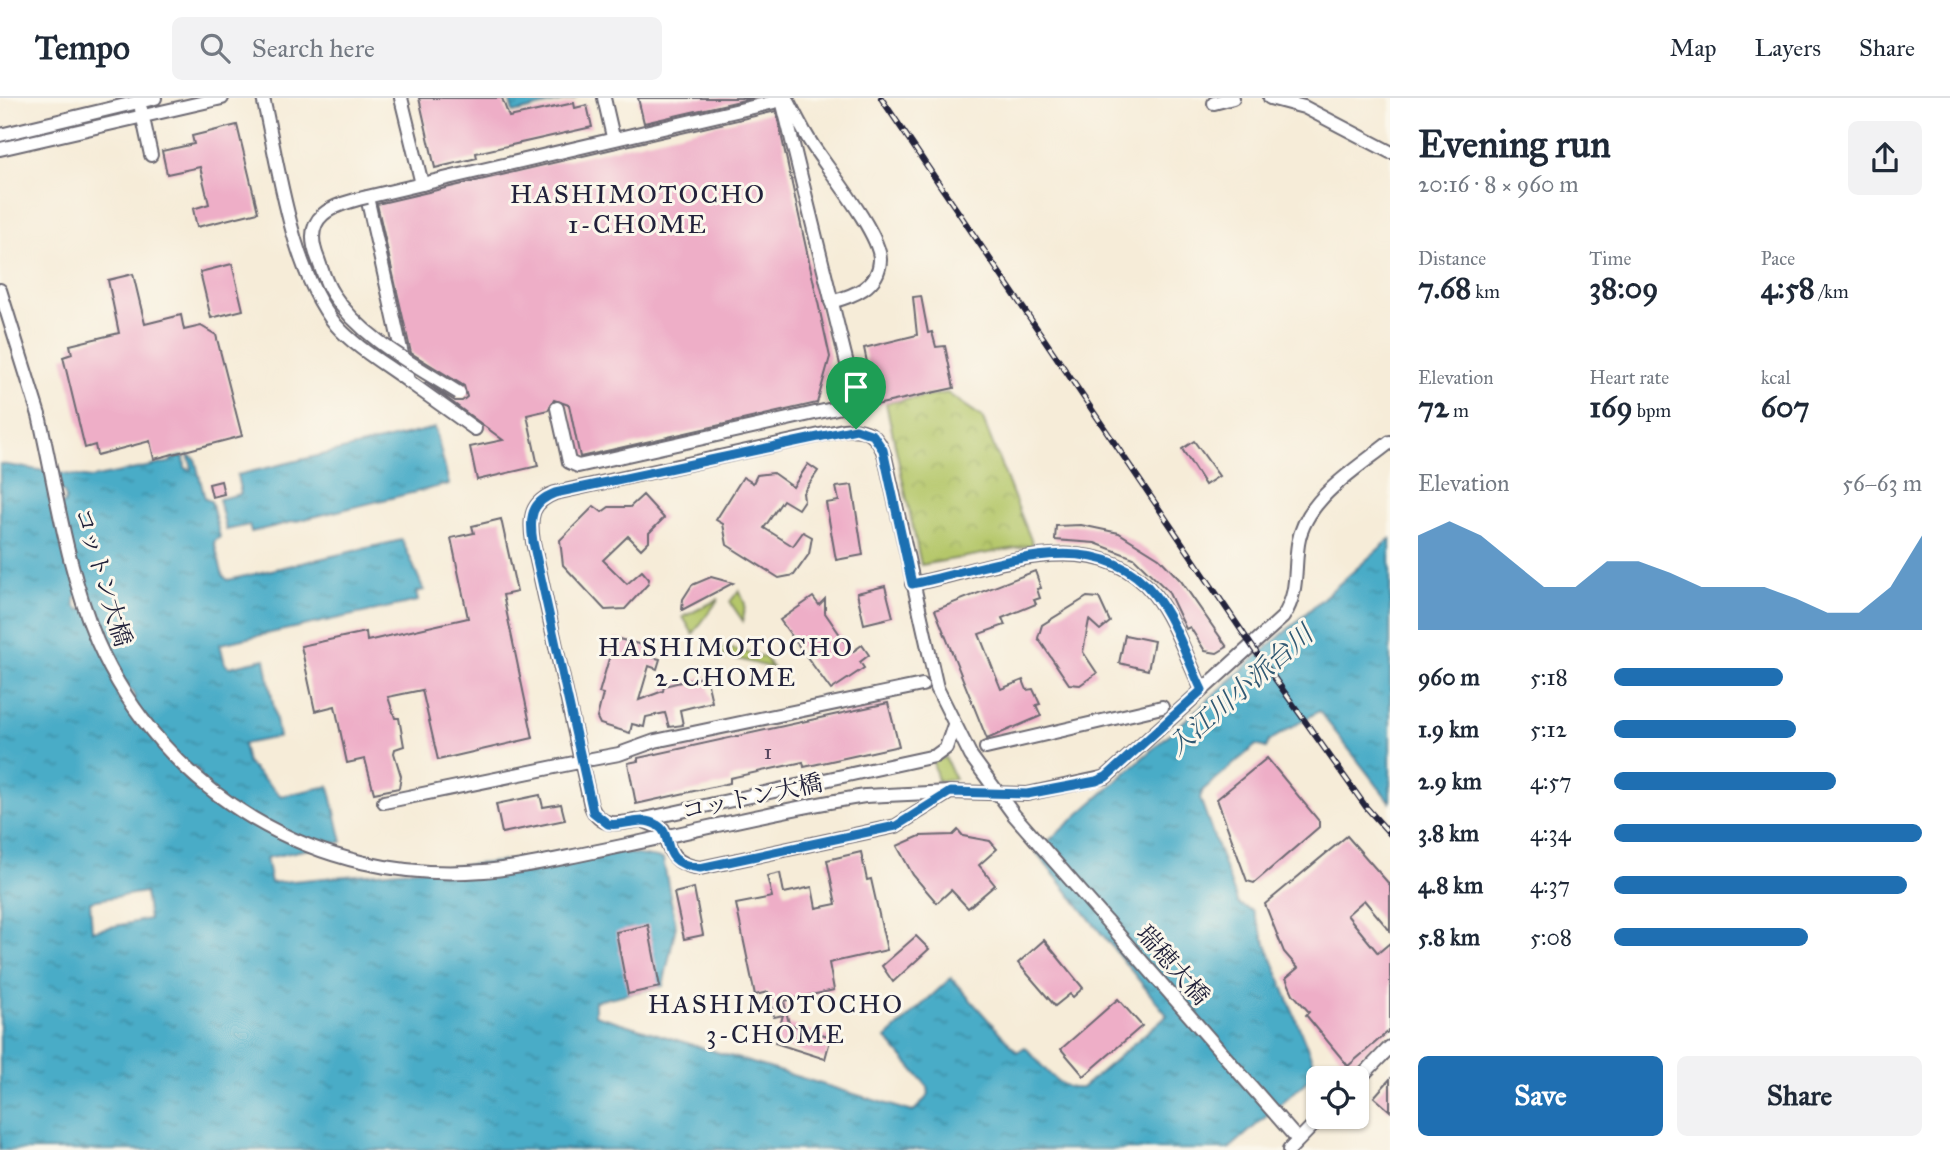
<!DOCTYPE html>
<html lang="en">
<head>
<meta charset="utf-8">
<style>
	:root { --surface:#fff; --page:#f2f2f3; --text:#1f2937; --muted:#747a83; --line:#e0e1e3; --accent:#1f6fb2 }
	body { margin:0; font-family:"IM FELL Great Primer","Noto Serif JP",serif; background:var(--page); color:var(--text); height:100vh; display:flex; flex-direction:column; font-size:26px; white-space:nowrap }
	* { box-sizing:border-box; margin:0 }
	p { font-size:23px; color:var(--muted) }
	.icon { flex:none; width:38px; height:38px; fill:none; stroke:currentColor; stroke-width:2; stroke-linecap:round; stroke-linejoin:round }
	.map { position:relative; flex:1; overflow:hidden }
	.side { display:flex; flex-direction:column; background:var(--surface); width:560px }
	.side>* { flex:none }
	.controls { position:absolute; left:1306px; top:968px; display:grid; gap:14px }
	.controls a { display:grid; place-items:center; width:63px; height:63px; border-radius:10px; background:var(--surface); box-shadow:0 2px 5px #0004; font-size:35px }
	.pin { position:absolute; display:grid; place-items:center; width:60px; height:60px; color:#fff; margin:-72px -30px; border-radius:50% 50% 50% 0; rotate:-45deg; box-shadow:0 0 7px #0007 }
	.pin .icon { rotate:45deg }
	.round { display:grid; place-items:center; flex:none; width:74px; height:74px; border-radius:10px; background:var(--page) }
	.summary { display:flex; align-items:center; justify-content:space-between; height:119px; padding:0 28px }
	h1 { font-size:38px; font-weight:800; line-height:52px }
	.figures { display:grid; grid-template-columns:repeat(3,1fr); gap:10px; height:119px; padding:7px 28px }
	.figures div { display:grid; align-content:center }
	.figures b { font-size:30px; font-weight:800 }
	.figures small { font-size:19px; font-weight:400 }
	.figures p { font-size:19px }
	.chart { height:196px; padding:14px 28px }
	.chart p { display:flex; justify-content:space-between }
	.chart svg { width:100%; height:126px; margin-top:7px; fill:var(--accent); opacity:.7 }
	.button { display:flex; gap:14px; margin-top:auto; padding:14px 28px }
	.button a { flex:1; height:80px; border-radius:10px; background:var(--accent); color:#fff; font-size:28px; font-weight:800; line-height:80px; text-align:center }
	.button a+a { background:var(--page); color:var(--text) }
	ul { padding:0 28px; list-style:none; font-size:23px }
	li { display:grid; grid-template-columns:112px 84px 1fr; align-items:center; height:52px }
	li i { height:18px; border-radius:9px; background:var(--accent) }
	header { display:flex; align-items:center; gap:42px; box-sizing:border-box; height:98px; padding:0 35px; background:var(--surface); border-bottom:2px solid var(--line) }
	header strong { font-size:33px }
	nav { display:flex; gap:38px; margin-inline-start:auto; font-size:24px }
	.search { width:490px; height:63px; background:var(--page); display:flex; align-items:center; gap:18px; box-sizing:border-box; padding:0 24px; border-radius:10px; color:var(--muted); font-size:26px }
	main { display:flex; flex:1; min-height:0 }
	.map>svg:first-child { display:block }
</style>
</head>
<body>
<header>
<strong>Tempo</strong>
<div class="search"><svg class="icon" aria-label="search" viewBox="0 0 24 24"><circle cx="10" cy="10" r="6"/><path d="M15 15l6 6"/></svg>Search here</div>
<nav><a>Map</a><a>Layers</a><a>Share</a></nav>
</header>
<main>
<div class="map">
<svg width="1390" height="1052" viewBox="0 0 1390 1052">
	<defs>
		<pattern id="park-crowns" width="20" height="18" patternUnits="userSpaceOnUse" patternTransform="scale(1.75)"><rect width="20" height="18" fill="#b5c76a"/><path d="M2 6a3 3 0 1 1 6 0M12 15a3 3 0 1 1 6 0" fill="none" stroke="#9bab5d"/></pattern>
		<pattern id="water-ripples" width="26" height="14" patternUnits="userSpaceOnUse" patternTransform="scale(1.75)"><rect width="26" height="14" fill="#48acc7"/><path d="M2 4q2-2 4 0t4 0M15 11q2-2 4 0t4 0" fill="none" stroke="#3c8ca3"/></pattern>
	</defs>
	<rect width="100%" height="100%" fill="#fbf7ec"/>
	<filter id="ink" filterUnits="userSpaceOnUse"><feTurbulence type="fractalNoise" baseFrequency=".0143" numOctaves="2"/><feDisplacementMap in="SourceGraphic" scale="14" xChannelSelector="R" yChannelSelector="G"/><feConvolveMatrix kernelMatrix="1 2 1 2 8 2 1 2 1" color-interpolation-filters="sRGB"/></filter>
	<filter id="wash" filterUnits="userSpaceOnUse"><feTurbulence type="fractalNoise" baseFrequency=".00686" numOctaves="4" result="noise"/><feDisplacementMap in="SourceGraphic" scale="28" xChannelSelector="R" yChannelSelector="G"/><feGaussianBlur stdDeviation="1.57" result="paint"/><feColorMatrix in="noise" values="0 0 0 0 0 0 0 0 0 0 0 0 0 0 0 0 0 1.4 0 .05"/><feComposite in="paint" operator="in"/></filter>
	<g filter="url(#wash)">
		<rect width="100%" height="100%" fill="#f6ecd8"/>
		<g fill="#b5c76a" stroke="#6c7452" stroke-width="2">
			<path d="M 739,492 L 745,506 L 743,523 L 730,504 Z"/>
			<path d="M 719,501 L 693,536 L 683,519 Z"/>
			<path d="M 729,550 L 765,559 L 772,570 L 704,552 Z"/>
			<path d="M 945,659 L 955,681 L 938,683 L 933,664 Z"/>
		</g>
		<path fill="url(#park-crowns)" stroke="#6c7452" stroke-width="2" d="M 947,295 L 982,319 L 1033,447 L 921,467 L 886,305 Z"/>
		<g fill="url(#water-ripples)" stroke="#356781" stroke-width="2" fill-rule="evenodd">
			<path d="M 509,0 L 576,0 L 513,15 Z"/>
			<path d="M 435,330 L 449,386 L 251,434 L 249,427 L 226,432 L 219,401 L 241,396 L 237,377 Z"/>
			<path d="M 188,357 L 195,361 L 205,401 L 211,403 L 220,439 L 214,444 L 223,478 L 228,482 L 402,442 L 424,492 L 416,494 L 418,503 L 220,546 L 225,566 L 229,569 L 265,561 L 279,639 L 243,646 L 247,665 L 281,698 L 329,688 L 342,744 L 266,760 L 271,785 L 615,753 L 663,761 L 676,828 L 663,888 L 595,903 L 595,917 L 913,1014 L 929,997 L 928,989 L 886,940 L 951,880 L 1017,954 L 1025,949 C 1041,965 1058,994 1082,990 L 1167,917 L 1036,754 L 1390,441 L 1390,704 L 1319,613 L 1269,643 L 1266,650 L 1256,647 L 1203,692 L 1200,700 L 1238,806 L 1253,813 L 1317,974 L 1229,1051 L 0,1052 L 0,366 L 91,380 L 171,364 L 171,361 L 184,358 L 185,370 L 189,372 L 192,370 ZM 57,391 L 64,394 L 66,401 L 64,406 L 56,409 L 48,400 L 51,393 ZM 84,495 L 90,497 L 91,509 L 79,512 L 75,507 L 75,499 ZM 127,590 L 133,593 L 135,600 L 126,608 L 117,599 ZM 194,669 L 201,675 L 196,686 L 193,687 L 185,680 L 185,675 ZM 145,794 L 149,821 L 92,833 L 90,803 Z"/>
		</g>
		<g id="blocks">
			<g fill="#eeaec7">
				<path d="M 419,0 L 502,0 L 509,19 L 574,5 L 575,10 L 587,7 L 592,29 L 476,55 L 477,60 L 435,70 Z"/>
				<path d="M 638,0 L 753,0 L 644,25 Z"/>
				<path d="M 776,13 L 830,259 L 817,305 L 580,359 L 569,307 L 554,302 L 548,312 L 527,317 L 538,368 L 477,382 L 470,349 L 503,342 L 425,284 L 455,303 L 462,303 L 467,299 L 464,288 L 411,255 L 377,106 Z"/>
				<path d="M 237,27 L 258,114 L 197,129 L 193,111 L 209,106 L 200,69 L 167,76 L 162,53 L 194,46 L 192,38 Z"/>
				<path d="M 232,166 L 243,212 L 211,220 L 200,174 Z"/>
				<path d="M 133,176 L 145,226 L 181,217 L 184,232 L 201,228 L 216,237 L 242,338 L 154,361 L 150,343 L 97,357 L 95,347 L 85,350 L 63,259 L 72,256 L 70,247 L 119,235 L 108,182 Z"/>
				<path d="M 921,198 L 928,235 L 932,234 L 936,249 L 945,248 L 954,290 L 876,307 L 864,250 L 917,237 L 913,199 Z"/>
				<path d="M 1194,343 L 1219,378 L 1205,387 L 1182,351 Z"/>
				<path d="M 808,366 L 818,373 L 803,395 L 804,402 L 798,411 L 783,402 L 764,430 L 793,448 L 803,434 L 812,439 L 809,456 L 794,477 L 779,480 L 727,447 L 723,426 L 716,422 L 743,379 L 753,385 L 757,377 L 773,375 L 793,389 Z"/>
				<path d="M 221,383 L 224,396 L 212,399 L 209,386 Z"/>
				<path d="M 852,387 L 863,457 L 836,462 L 826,405 L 839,403 L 836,389 Z"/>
				<path d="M 643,397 L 664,420 L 649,435 L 649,443 L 641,451 L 628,438 L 603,462 L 627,486 L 642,473 L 649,481 L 648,486 L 625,511 L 605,512 L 563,467 L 560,442 L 594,408 L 602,414 L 609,409 L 630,409 Z"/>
				<path d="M 501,421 L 517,494 L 503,497 L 533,640 L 438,662 L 422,592 L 388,599 L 395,620 L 399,620 L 404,648 L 395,651 L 394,655 L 401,678 L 399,690 L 374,695 L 365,661 L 347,665 L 335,608 L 315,613 L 301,548 L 366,534 L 367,543 L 468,520 L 451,440 L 474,435 L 472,428 Z"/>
				<path d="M 1081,427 L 1119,435 L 1159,460 L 1181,483 L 1227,549 L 1217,555 L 1205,553 L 1190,529 L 1186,531 L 1168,493 L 1134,460 L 1095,445 L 1055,442 L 1056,428 Z"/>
				<path d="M 1035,473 L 1041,490 L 1037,491 L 1040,500 L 1034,502 L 1036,506 L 1002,520 L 1005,527 L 979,536 L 1001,591 L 1023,582 L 1027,592 L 1033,591 L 1040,606 L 1036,607 L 1041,618 L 987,641 L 935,512 Z"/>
				<path d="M 711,479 L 733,485 L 682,512 L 683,501 L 692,487 Z"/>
				<path d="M 885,488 L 893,519 L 864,526 L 857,495 Z"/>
				<path d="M 813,499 L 819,507 L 825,501 L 825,515 L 852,554 L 862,547 L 869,557 L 860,564 L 864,570 L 831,592 L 780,522 Z"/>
				<path d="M 1087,499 L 1099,500 L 1110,524 L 1100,532 L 1089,522 L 1083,554 L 1097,575 L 1080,587 L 1069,586 L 1038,540 L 1042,527 Z"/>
				<path d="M 1125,537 L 1154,543 L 1148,572 L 1119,565 Z"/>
				<path d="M 615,540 L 654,550 L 651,559 L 660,561 L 657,571 L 649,568 L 639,602 L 663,593 L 664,588 L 706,578 L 712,604 L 680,612 L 683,627 L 669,629 L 665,615 L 646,619 L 644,629 L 632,626 L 630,635 L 600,626 L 597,620 L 603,596 L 599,595 Z"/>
				<path d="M 888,605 L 899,648 L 804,669 L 803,664 L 730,680 L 730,685 L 636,706 L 628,665 L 638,663 L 638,660 Z"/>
				<path d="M 1267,660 L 1319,723 L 1319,729 L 1254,785 L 1247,783 L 1217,701 Z"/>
				<path d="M 540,697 L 543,709 L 561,706 L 565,722 L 502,735 L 496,706 Z"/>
				<path d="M 958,732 L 963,738 L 990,743 L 997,751 L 979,767 L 995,787 L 968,810 L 951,792 L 937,805 L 913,777 L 897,748 L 920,738 L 953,737 Z"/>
				<path d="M 1347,738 L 1390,787 L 1390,833 L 1364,802 L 1347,817 L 1378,855 L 1390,845 L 1390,932 L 1348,968 L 1306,917 L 1309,914 L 1293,896 L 1286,880 L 1298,870 L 1284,854 L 1265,806 Z"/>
				<path d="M 861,754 L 867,782 L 871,781 L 887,852 L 829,865 L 834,892 L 784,903 L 789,926 L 831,939 L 825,961 L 775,945 L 783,917 L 774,919 L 768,894 L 755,897 L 736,806 L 772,799 L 767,778 L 780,775 L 784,795 L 812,789 L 816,810 L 836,806 L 827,762 Z"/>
				<path d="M 694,790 L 703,837 L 684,841 L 674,795 Z"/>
				<path d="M 648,827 L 660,889 L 628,896 L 616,834 Z"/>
				<path d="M 916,838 L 929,851 L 893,884 L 882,868 Z"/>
				<path d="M 1044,842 L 1083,890 L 1073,899 L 1070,896 L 1055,908 L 1018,865 Z"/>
				<path d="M 1118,901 L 1142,928 L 1084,978 L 1061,951 Z"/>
				<path d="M 1390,981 L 1390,1013 L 1374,999 Z"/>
			</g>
		</g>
	</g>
	<g filter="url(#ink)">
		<use href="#blocks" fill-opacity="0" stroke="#6c6972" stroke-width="2"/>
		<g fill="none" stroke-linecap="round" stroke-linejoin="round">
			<g stroke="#6c6972" stroke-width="16">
				<g id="minor">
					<path d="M 263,0 C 279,69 291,172 336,227 C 355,249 385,266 408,283 L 367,99 L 422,86"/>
					<path d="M 401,0 L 422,86 L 787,1 C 795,16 803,33 813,48 C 828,71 881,137 880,162 C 879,189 853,198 831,204"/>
					<path d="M 604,0 L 613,39"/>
					<path d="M 1270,0 L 1304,9 L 1390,54"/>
					<path d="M 1214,5 L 1233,0"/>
					<path d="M 141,11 L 151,57"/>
					<path d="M 0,37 L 155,0"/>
					<path d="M 0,51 L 222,0"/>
					<path d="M 0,192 L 39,317"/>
					<path d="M 408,283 L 475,331"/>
					<path d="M 557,310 L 569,364 L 578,368 L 846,308 L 852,286 L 782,2"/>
					<path d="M 912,486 C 988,471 1096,423 1154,496 C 1174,521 1188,563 1202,592"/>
					<path d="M 954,627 L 946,650 L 935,658 L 640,722 C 620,726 600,731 591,708 L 533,444 C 529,419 531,404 555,395 L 843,332 C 866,329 878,336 885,359 L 937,590 L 971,658 L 1014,717 L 1298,1042"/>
					<path d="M 986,650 L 1162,609"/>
					<path d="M 592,661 L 619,656 L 655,643 L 922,587"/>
					<path d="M 865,698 L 950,694 L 1027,696 L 1106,679 L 1283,519 C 1299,494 1294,473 1298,446 C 1305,400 1357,371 1390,344"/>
					<path d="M 384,704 L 574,665"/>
					<path d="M 644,723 L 663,731 C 668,755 676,767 700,770 L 896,728 L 947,696"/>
					<path d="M 1356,984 L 1390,949"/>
					<path d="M 1289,1052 L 1322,1018"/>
				</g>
			</g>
			<use href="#minor" stroke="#fff" stroke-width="12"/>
			<g stroke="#22223b" stroke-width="6">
				<path id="rail" d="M 881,0 L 1256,554 L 1366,709 L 1390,736"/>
			</g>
			<use href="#rail" stroke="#fbf7ec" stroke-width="3.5" stroke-dasharray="10" stroke-linecap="butt"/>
			<g stroke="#6c6972" stroke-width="16" stroke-linecap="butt">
				<g id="minor-bridge">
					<path d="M 367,99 C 333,107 300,117 318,161 C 322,172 326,186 333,196 C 362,241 415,267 459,295"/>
					<path d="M 39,317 C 56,392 67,472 97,543 C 164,696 318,787 484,773 C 521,770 557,761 593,754 C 684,736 773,712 865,698"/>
				</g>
			</g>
			<use href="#minor-bridge" stroke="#fff" stroke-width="12"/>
		</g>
	</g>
	<g fill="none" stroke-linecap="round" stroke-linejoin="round" filter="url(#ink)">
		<g stroke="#fff" stroke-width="14">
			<path id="route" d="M 856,331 L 873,337 L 883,352 L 912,486 C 988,471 1096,422 1154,496 C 1175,522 1187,561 1202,592 L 1106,679 L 1096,683 L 1027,696 L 950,694 L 896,728 L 700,770 C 656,765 676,738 657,727 C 641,717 625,729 608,726 L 593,714 L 533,444 C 529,419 531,404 555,395 Z"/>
		</g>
		<use href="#route" stroke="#1f6fb2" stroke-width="9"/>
	</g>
	<g text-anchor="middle" stroke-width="6" stroke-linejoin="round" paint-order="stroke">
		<g font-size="21" fill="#55455e">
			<text x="768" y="661">1</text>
		</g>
		<g font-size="24" fill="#22223b" stroke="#fbf7ec">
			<text transform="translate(103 479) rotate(73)" y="8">コットン大橋</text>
			<text transform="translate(752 699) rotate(-12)" y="8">コットン大橋</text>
			<text transform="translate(1173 867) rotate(49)" y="8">瑞穂大橋</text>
		</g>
		<g font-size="26" letter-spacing="2" fill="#22223b" stroke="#fbf7ec">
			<text x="638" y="105">HASHIMOTOCHO<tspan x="638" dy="30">1-CHOME</tspan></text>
			<text x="726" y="558">HASHIMOTOCHO<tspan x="726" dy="30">2-CHOME</tspan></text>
			<text x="776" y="915">HASHIMOTOCHO<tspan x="776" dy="30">3-CHOME</tspan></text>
		</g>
		<g font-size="26" font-style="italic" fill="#315973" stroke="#fbf7ec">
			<text transform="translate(1240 592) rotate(-41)" y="9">入江川小派台川</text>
		</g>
	</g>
</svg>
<div class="controls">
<a><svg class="icon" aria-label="locate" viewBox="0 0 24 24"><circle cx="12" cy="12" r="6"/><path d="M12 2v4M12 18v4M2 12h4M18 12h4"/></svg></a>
</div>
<div class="pin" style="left:856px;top:331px;background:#1e9e55"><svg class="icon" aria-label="arrive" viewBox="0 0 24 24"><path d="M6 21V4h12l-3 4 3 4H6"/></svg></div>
</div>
<section class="side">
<div class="summary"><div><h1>Evening run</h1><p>20:16 · 8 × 960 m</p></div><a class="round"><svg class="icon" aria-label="share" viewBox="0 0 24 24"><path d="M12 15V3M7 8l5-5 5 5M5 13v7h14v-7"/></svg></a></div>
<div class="figures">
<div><p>Distance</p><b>7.68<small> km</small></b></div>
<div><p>Time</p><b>38:09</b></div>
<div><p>Pace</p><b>4:58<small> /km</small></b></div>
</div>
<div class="figures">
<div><p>Elevation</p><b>72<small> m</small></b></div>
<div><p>Heart rate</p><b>169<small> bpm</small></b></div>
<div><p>kcal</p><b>607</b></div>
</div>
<div class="chart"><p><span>Elevation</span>56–63 m</p>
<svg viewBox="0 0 160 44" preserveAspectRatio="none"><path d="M0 44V11L10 6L20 11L30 20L40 29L50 29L60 20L70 20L80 24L90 29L100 29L110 29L120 33L130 38L140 38L150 29L160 11V44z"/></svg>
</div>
<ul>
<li><b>960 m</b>5:18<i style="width:55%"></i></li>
<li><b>1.9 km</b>5:12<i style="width:59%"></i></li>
<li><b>2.9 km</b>4:57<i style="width:72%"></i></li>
<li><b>3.8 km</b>4:34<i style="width:100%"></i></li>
<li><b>4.8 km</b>4:37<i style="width:95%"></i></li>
<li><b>5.8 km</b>5:08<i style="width:63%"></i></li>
</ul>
<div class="button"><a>Save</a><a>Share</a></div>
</section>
</main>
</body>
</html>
